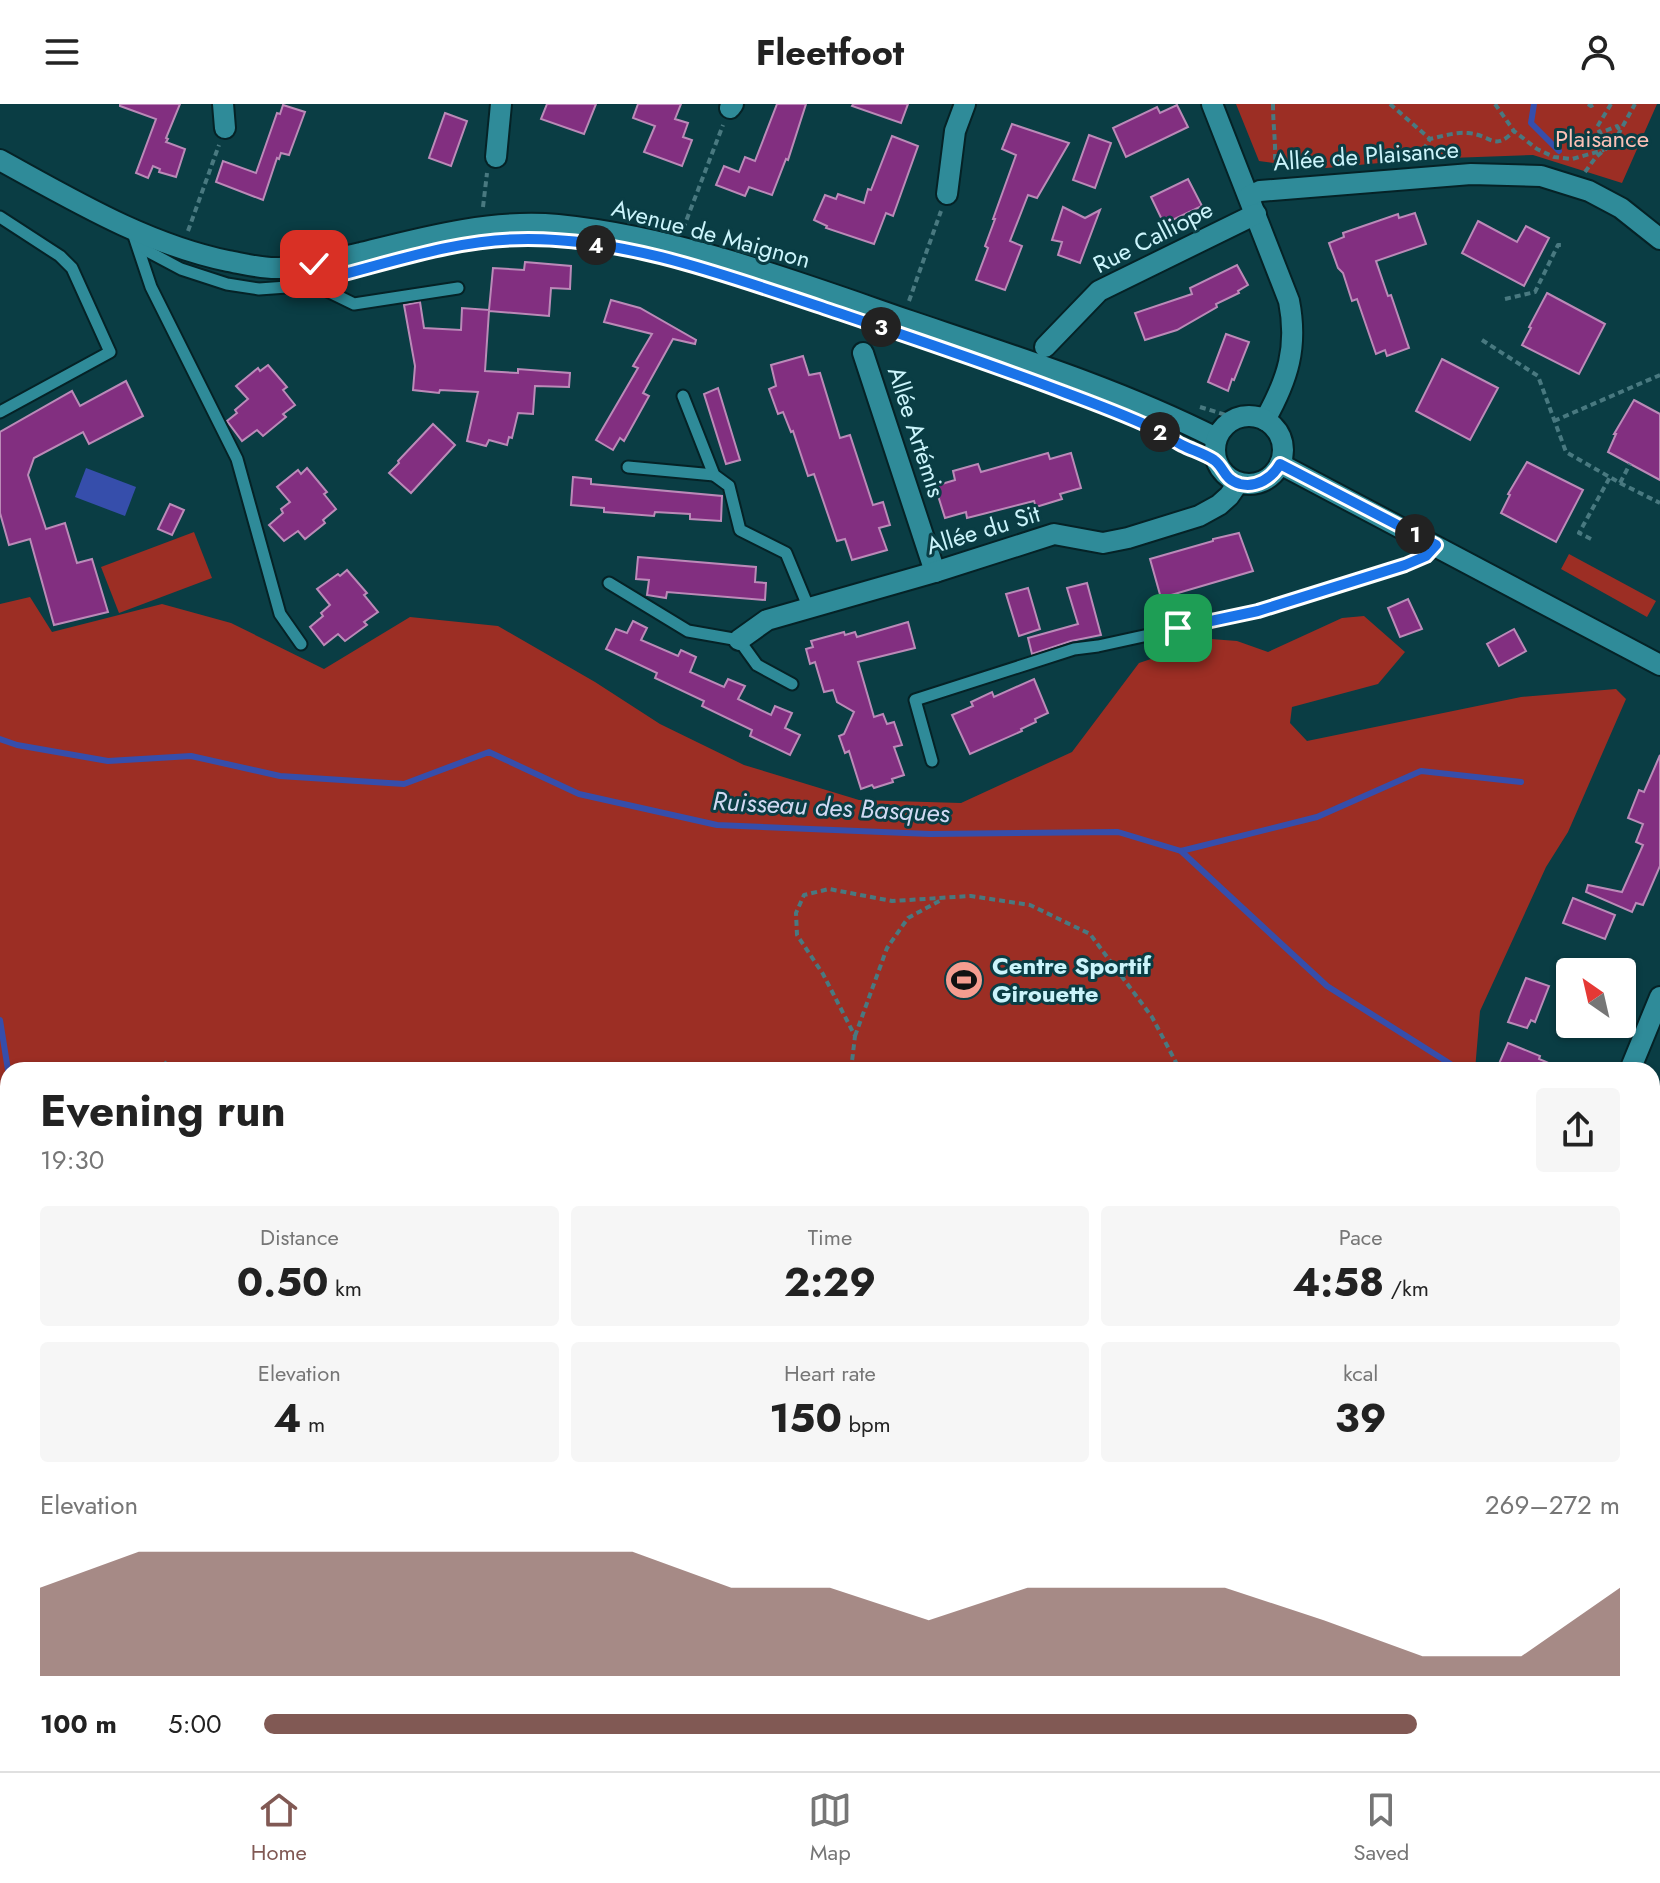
<!DOCTYPE html>
<html lang="en">
<head>
<meta charset="utf-8">
<style>
	:root { --surface:#fff; --page:#f6f6f6; --text:#222; --muted:#767676; --line:#e0e0e0; --accent:#815954 }
	body { margin:0; font-family:Jost,sans-serif; background:var(--page); color:var(--text); height:100vh; display:flex; flex-direction:column; font-size:30px; white-space:nowrap }
	* { box-sizing:border-box; margin:0 }
	p { font-size:26px; color:var(--muted) }
	.icon { flex:none; width:44px; height:44px; fill:none; stroke:currentColor; stroke-width:2; stroke-linecap:round; stroke-linejoin:round }
	.map { position:relative; flex:1; overflow:hidden }
	.sheet { position:absolute; left:0px; top:958px; width:1660px; height:710px; display:flex; flex-direction:column; background:var(--surface); border-radius:24px 24px 0 0; box-shadow:0 2px 6px #0004 }
	.sheet>* { flex:none }
	.needle { width:52px; rotate:326deg }
	.tools { position:absolute; left:1556px; top:854px; display:grid; gap:16px }
	.tools a { display:grid; place-items:center; width:80px; height:80px; border-radius:8px; background:var(--surface); box-shadow:0 2px 6px #0004; font-size:40px }
	.pin { position:absolute; display:grid; place-items:center; width:68px; height:68px; color:#fff; margin:-34px; border-radius:16px; box-shadow:0 4px 12px #0006 }
	.km { position:absolute; width:40px; height:40px; margin:-20px; border-radius:50%; background:#222; color:#fff; font-size:22px; line-height:40px; text-align:center }
	.round { display:grid; place-items:center; flex:none; width:84px; height:84px; border-radius:8px; background:var(--page) }
	.overview { display:flex; align-items:center; justify-content:space-between; height:136px; padding:0 40px }
	h1 { font-size:44px; font-weight:700; line-height:60px }
	.metrics { display:grid; grid-template-columns:repeat(3,1fr); gap:12px; height:136px; padding:8px 40px }
	.metrics div { display:grid; align-content:center; border-radius:8px; background:var(--page); text-align:center }
	.metrics b { font-size:40px; font-weight:700 }
	.metrics small { font-size:22px; font-weight:400 }
	.metrics p { font-size:22px }
	.chart { height:224px; padding:16px 40px }
	.chart p { display:flex; justify-content:space-between }
	.chart svg { width:100%; height:144px; margin-top:8px; fill:var(--accent); opacity:.7 }
	ul { padding:0 40px; list-style:none; font-size:26px }
	li { display:grid; grid-template-columns:128px 96px 1fr; align-items:center; height:60px }
	li i { height:20px; border-radius:10px; background:var(--accent) }
	header { display:flex; justify-content:space-between; align-items:center; height:104px; padding:0 40px; background:var(--surface); font-size:36px; font-weight:700 }
	.dock { display:flex; justify-content:space-around; align-items:center; height:112px; border-top:2px solid var(--line); background:var(--surface); font-size:22px; color:var(--muted) }
	.dock a { display:grid; justify-items:center; gap:4px }
	.dock .selected { color:var(--accent) }
	.map>svg:first-child { display:block }
</style>
</head>
<body>
<header><svg class="icon" aria-label="menu" viewBox="0 0 24 24"><path d="M4 6h16M4 12h16M4 18h16"/></svg>Fleetfoot<svg class="icon" aria-label="person" viewBox="0 0 24 24"><circle cx="12" cy="8" r="4"/><path d="M4 21q1-7 8-7t8 7"/></svg></header>
<div class="map">
<svg width="1660" height="1667" viewBox="0 0 1660 1667">
	<rect width="100%" height="100%" fill="#0a3d44"/>
	<g fill="#9c2e24">
		<path d="M 1236,0 L 1657,0 L 1622,79 L 1533,51 L 1423,55 L 1315,65 L 1259,57 Z"/>
		<path d="M 194,428 L 212,474 L 119,509 L 101,463 Z"/>
		<path d="M 1569,450 L 1656,497 L 1647,513 L 1561,465 Z"/>
		<path d="M 30,493 L 52,528 L 162,500 L 231,519 L 324,565 L 410,513 L 498,522 L 595,578 L 660,620 L 744,661 L 859,696 L 961,699 L 1072,648 L 1139,559 L 1211,535 L 1237,537 L 1268,548 L 1342,514 L 1364,512 L 1405,548 L 1378,580 L 1292,603 L 1290,619 L 1307,637 L 1521,593 L 1616,585 L 1626,595 L 1568,728 L 1546,763 L 1480,907 L 1475,966 L 8,966 L 8,1403 L 0,1383 L 0,500 Z"/>
		<path d="M 1652,1147 L 1660,1159 L 1660,1667 L 1345,1667 L 1348,1660 L 1652,1660 Z"/>
		<path d="M 8,1452 L 8,1622 L 0,1643 L 0,1469 Z"/>
		<path d="M 90,1660 L 1297,1660 L 1294,1667 L 86,1667 Z"/>
	</g>
	<path fill="#364eab" d="M 86,364 L 136,383 L 125,412 L 75,393 Z"/>
	<g fill="none" stroke-linecap="round" stroke-linejoin="round">
		<g stroke="#364eab" stroke-width="6">
			<path d="M 1534,0 L 1531,19 L 1559,47"/>
			<path d="M 0,635 L 17,641 L 108,657 L 191,652 L 280,672 L 404,680 L 489,648 L 579,690 L 717,721 L 930,730 L 1118,728 L 1181,747 L 1317,713 L 1421,667 L 1521,678"/>
			<path d="M 1181,747 L 1327,882 L 1460,966"/>
			<path d="M 0,916 L 8,966"/>
			<path d="M 54,1667 L 56,1660"/>
		</g>
	</g>
	<g fill="#822f80" stroke="#bb8ab8" stroke-width="2">
		<path d="M 120,0 L 180,0 L 166,34 L 168,35 L 166,38 L 185,45 L 176,73 L 159,68 L 160,65 L 153,62 L 148,74 L 136,69 L 156,15 L 120,2 Z"/>
		<path d="M 547,0 L 596,0 L 584,30 L 541,15 Z"/>
		<path d="M 638,0 L 681,0 L 675,15 L 688,19 L 683,33 L 692,36 L 682,62 L 644,48 L 655,22 L 633,14 Z"/>
		<path d="M 777,0 L 806,0 L 788,56 L 786,55 L 772,91 L 749,83 L 745,92 L 716,81 L 724,62 L 739,68 L 745,53 L 755,57 Z"/>
		<path d="M 853,0 L 908,0 L 901,19 L 852,2 Z"/>
		<path d="M 283,1 L 305,8 L 289,51 L 281,49 L 279,55 L 277,54 L 263,96 L 216,78 L 223,57 L 256,69 L 277,9 L 280,10 Z"/>
		<path d="M 1177,1 L 1188,23 L 1126,53 L 1113,24 L 1157,3 L 1160,9 Z"/>
		<path d="M 445,9 L 467,17 L 451,62 L 429,54 Z"/>
		<path d="M 1012,20 L 1069,39 L 1037,94 L 1028,91 L 1010,137 L 1022,142 L 1005,186 L 976,176 L 988,144 L 985,142 L 995,115 L 993,115 L 1016,51 L 1002,45 Z"/>
		<path d="M 1089,31 L 1111,39 L 1095,84 L 1073,76 Z"/>
		<path d="M 892,32 L 918,42 L 893,112 L 886,109 L 874,140 L 826,124 L 827,122 L 814,116 L 825,91 L 836,95 L 838,90 L 864,99 L 868,85 L 871,86 Z"/>
		<path d="M 1188,75 L 1202,102 L 1164,120 L 1151,93 Z"/>
		<path d="M 1063,103 L 1085,114 L 1100,106 L 1080,159 L 1058,151 L 1062,138 L 1052,136 Z"/>
		<path d="M 1415,109 L 1426,140 L 1376,157 L 1388,192 L 1391,191 L 1409,244 L 1387,252 L 1385,246 L 1376,250 L 1357,195 L 1352,197 L 1343,169 L 1338,164 L 1329,139 L 1344,133 L 1343,129 L 1398,110 L 1399,114 Z"/>
		<path d="M 1478,117 L 1517,138 L 1526,122 L 1549,134 L 1524,182 L 1462,149 Z"/>
		<path d="M 525,158 L 571,162 L 570,185 L 551,184 L 549,212 L 489,207 L 485,267 L 518,269 L 518,265 L 570,269 L 569,283 L 535,282 L 533,310 L 518,309 L 512,334 L 509,333 L 507,341 L 489,336 L 486,342 L 467,337 L 478,288 L 440,286 L 439,289 L 413,286 L 415,262 L 404,201 L 420,198 L 424,224 L 461,226 L 462,204 L 489,206 L 493,164 L 524,166 Z"/>
		<path d="M 1237,161 L 1248,181 L 1238,187 L 1239,189 L 1216,200 L 1217,203 L 1177,226 L 1145,236 L 1135,209 L 1192,190 L 1190,184 Z"/>
		<path d="M 1547,189 L 1605,220 L 1579,270 L 1522,241 L 1531,224 L 1529,223 Z"/>
		<path d="M 611,196 L 640,204 L 696,236 L 695,240 L 673,235 L 643,289 L 649,292 L 624,337 L 620,334 L 613,346 L 596,336 L 638,264 L 633,262 L 652,230 L 604,218 Z"/>
		<path d="M 1226,230 L 1249,238 L 1234,276 L 1232,275 L 1228,287 L 1208,278 Z"/>
		<path d="M 803,252 L 809,271 L 820,269 L 840,334 L 850,331 L 873,401 L 883,398 L 890,421 L 879,424 L 887,446 L 852,456 L 845,435 L 837,437 L 814,370 L 808,372 L 793,327 L 791,328 L 783,308 L 778,310 L 769,285 L 776,282 L 771,261 Z"/>
		<path d="M 1442,255 L 1498,284 L 1470,336 L 1416,307 Z"/>
		<path d="M 268,261 L 287,283 L 283,286 L 295,301 L 283,310 L 286,313 L 263,332 L 257,326 L 242,337 L 227,317 L 237,309 L 235,306 L 248,295 L 236,282 L 258,264 L 260,267 Z"/>
		<path d="M 126,277 L 143,312 L 89,340 L 83,328 L 34,354 L 28,371 L 46,425 L 65,419 L 77,459 L 92,455 L 108,508 L 54,521 L 30,435 L 9,441 L 0,409 L 0,328 L 72,287 L 80,302 Z"/>
		<path d="M 718,284 L 740,356 L 726,360 L 704,290 Z"/>
		<path d="M 1634,296 L 1660,310 L 1660,376 L 1608,348 L 1616,330 L 1614,330 Z"/>
		<path d="M 433,320 L 455,341 L 411,389 L 389,369 L 399,359 L 398,357 Z"/>
		<path d="M 1048,349 L 1050,355 L 1071,349 L 1081,384 L 1060,390 L 1062,395 L 1036,403 L 1034,397 L 967,414 L 966,408 L 945,414 L 935,382 L 955,376 L 953,367 L 978,360 L 981,368 Z"/>
		<path d="M 1527,358 L 1583,386 L 1556,438 L 1501,409 L 1510,391 L 1508,390 Z"/>
		<path d="M 307,364 L 327,388 L 324,390 L 336,405 L 323,416 L 325,419 L 305,435 L 298,427 L 284,437 L 269,421 L 283,409 L 281,405 L 290,398 L 277,383 L 298,366 L 301,370 Z"/>
		<path d="M 573,373 L 591,375 L 591,380 L 722,392 L 721,417 L 690,415 L 690,410 L 655,408 L 654,412 L 604,408 L 604,404 L 571,401 Z"/>
		<path d="M 170,400 L 184,406 L 172,431 L 158,425 Z"/>
		<path d="M 1239,429 L 1253,467 L 1161,494 L 1150,455 L 1213,437 L 1213,435 Z"/>
		<path d="M 638,453 L 756,463 L 755,478 L 766,479 L 765,496 L 667,488 L 666,494 L 647,491 L 649,476 L 636,475 Z"/>
		<path d="M 347,466 L 367,489 L 364,491 L 378,508 L 364,518 L 367,521 L 345,537 L 338,530 L 324,541 L 310,523 L 323,512 L 321,509 L 330,501 L 317,485 L 338,470 L 340,472 Z"/>
		<path d="M 1087,479 L 1101,531 L 1071,537 L 1032,550 L 1028,534 L 1078,520 L 1067,484 Z"/>
		<path d="M 1028,484 L 1040,525 L 1019,532 L 1006,490 Z"/>
		<path d="M 1408,495 L 1422,525 L 1400,533 L 1388,504 Z"/>
		<path d="M 633,517 L 647,524 L 641,536 L 678,552 L 681,546 L 696,553 L 690,568 L 724,583 L 728,575 L 745,582 L 738,595 L 771,611 L 775,602 L 792,609 L 785,624 L 800,631 L 790,651 L 750,632 L 752,626 L 702,602 L 704,597 L 655,574 L 657,569 L 606,545 L 616,525 L 627,529 Z"/>
		<path d="M 908,518 L 915,544 L 858,558 L 874,613 L 883,610 L 887,620 L 894,618 L 902,641 L 894,643 L 904,671 L 892,675 L 893,678 L 874,684 L 872,681 L 861,685 L 849,647 L 845,649 L 839,632 L 844,630 L 854,608 L 837,598 L 833,586 L 824,588 L 815,558 L 810,560 L 806,545 L 813,543 L 811,537 L 844,528 L 845,531 L 855,528 L 857,533 Z"/>
		<path d="M 1514,525 L 1526,547 L 1499,562 L 1487,540 Z"/>
		<path d="M 1034,575 L 1048,609 L 1035,615 L 1036,618 L 1021,625 L 1022,627 L 970,650 L 952,611 L 973,602 L 971,598 L 992,588 L 994,593 Z"/>
		<path d="M 1660,651 L 1660,762 L 1643,801 L 1636,799 L 1632,808 L 1586,788 L 1588,781 L 1622,788 L 1643,741 L 1636,738 L 1643,720 L 1628,714 L 1639,686 L 1644,688 Z"/>
		<path d="M 1573,794 L 1615,811 L 1605,835 L 1563,819 Z"/>
		<path d="M 1526,874 L 1549,882 L 1535,918 L 1531,916 L 1527,924 L 1508,918 Z"/>
		<path d="M 1508,939 L 1540,952 L 1539,955 L 1565,966 L 1508,966 L 1498,962 Z"/>
	</g>
	<g fill="none" stroke-linecap="round" stroke-linejoin="round">
		<g stroke="#052226" stroke-width="15">
			<g id="service">
				<path d="M 0,113 L 60,152 L 72,164 L 110,248 L 0,308"/>
				<path d="M 132,126 L 151,183 L 237,355 L 280,510 L 301,540"/>
				<path d="M 139,136 L 149,148 L 181,165 L 227,180 L 259,185 L 315,181 L 354,200 L 458,184"/>
				<path d="M 683,292 L 714,371 L 729,382 L 740,426 L 786,449 L 805,495 L 807,504"/>
				<path d="M 628,363 L 714,371"/>
				<path d="M 609,479 L 688,527 L 739,536 L 757,561 L 792,580"/>
				<path d="M 932,657 L 915,596 L 1074,545 L 1098,542 L 1258,507 L 1405,461 L 1426,452 L 1436,441"/>
				<path d="M 1652,1129 L 1660,1141"/>
				<path d="M 334,1660 L 336,1667"/>
				<path d="M 626,1660 L 628,1667"/>
				<path d="M 873,1667 L 879,1660"/>
			</g>
		</g>
		<g stroke="#052226" stroke-width="24">
			<g id="minor">
				<path d="M 223,0 L 225,24"/>
				<path d="M 1212,0 L 1289,197 C 1298,243 1288,275 1265,316"/>
				<path d="M 730,4 L 733,0"/>
				<path d="M 496,53 L 501,0"/>
				<path d="M 947,90 L 955,27 L 965,0"/>
				<path d="M 1249,92 L 1260,87 L 1471,70 L 1541,72 L 1589,87 L 1621,104 L 1660,135"/>
				<path d="M 1045,243 L 1099,187 L 1256,110"/>
				<path d="M 863,249 L 935,468"/>
				<path d="M 739,536 L 767,516 L 935,468 L 1054,430 L 1103,439 L 1128,434 L 1199,412 L 1219,401 L 1229,392 L 1238,379"/>
				<path d="M 1630,966 L 1660,893"/>
				<path d="M 1329,1667 L 1333,1660"/>
			</g>
		</g>
		<g stroke="#052226" stroke-width="24">
			<g id="tertiary">
				<path d="M 0,56 C 73,96 146,140 228,157 C 244,160 263,165 279,164 C 307,163 334,155 361,149 C 425,133 491,115 558,121 C 678,133 797,178 910,217 C 1014,252 1119,285 1216,334"/>
				<circle cx="1249" cy="346" r="34"/>
				<path d="M 1280,360 L 1660,561"/>
			</g>
		</g>
		<g stroke="#497980" stroke-width="4" stroke-dasharray="6 4" stroke-linecap="butt">
			<path d="M 1273,0 C 1273,25 1277,44 1274,69"/>
			<path d="M 1390,0 L 1430,35"/>
			<path d="M 1495,0 L 1514,27 L 1537,45 L 1554,53 L 1572,55 L 1604,46"/>
			<path d="M 1588,0 L 1591,2 L 1595,0"/>
			<path d="M 1611,0 L 1597,23 L 1600,29 L 1617,22 L 1620,27"/>
			<path d="M 1422,56 L 1425,43 L 1430,35 C 1443,32 1456,28 1468,29 C 1492,31 1494,48 1514,27"/>
			<path d="M 1585,68 L 1596,53 L 1614,38 L 1635,0"/>
			<path d="M 483,103 L 487,69"/>
			<path d="M 683,125 L 723,21"/>
			<path d="M 188,127 L 219,41"/>
			<path d="M 1505,195 L 1535,188 L 1558,141 L 1564,141"/>
			<path d="M 909,197 L 941,107"/>
			<path d="M 1482,236 L 1538,272 L 1566,348 L 1620,379 L 1630,360"/>
			<path d="M 1200,303 L 1236,314"/>
			<path d="M 1554,317 L 1660,271"/>
			<path d="M 1281,335 L 1290,341"/>
			<path d="M 1620,379 L 1660,399"/>
			<path d="M 1591,435 L 1579,429 L 1610,373"/>
			<path d="M 855,932 L 887,844 L 908,814 L 943,795"/>
			<path d="M 158,966 L 164,958 L 175,966"/>
			<path d="M 346,966 L 356,961 L 378,960 L 383,966"/>
			<path d="M 851,966 L 855,932 L 823,870 L 797,831 L 796,809 L 804,791 L 829,785 L 892,797 L 971,792 L 1030,801 L 1090,830 L 1152,913 L 1180,966"/>
			<path d="M 1138,1660 L 1148,1667"/>
			<path d="M 1286,1667 L 1289,1660"/>
		</g>
		<use href="#service" stroke="#2f8b99" stroke-width="11"/>
		<use href="#minor" stroke="#2f8b99" stroke-width="20"/>
		<use href="#tertiary" stroke="#2f8b99" stroke-width="20"/>
	</g>
	<g fill="none" stroke-linecap="round" stroke-linejoin="round">
		<g stroke="#fff" stroke-width="16">
			<path id="route" d="M 314,160 L 315,176 L 333,173 C 399,156 459,135 528,135 C 629,135 727,172 821,203 C 903,231 985,258 1066,289 C 1098,301 1131,313 1161,328 C 1168,332 1174,337 1182,341 C 1192,346 1205,350 1214,356 C 1225,364 1223,375 1240,380 C 1257,384 1272,374 1280,360 L 1436,441 L 1426,452 L 1405,461 L 1258,507 L 1178,524"/>
		</g>
		<use href="#route" stroke="#1a73e8" stroke-width="10"/>
	</g>
	<defs>
		<g id="stadium-disc" transform="scale(2)"><circle r="9.5" fill="#f59d90" stroke="#0a3d44"/><path d="M0-5a6.5 5 0 1 0 0 10a6.5 5 0 1 0 0-10ZM-3.5-1.8h7v3.6h-7Z" fill="#111"/></g>
	</defs>
	<g fill-rule="evenodd">
		<use href="#stadium-disc" x="964" y="876"/>
	</g>
	<g text-anchor="middle" stroke-width="6" stroke-linejoin="round" paint-order="stroke">
		<g font-size="24" fill="#fdc0b6" stroke="#0a3d44">
			<text x="1602" y="43">Plaisance</text>
		</g>
		<g font-size="24" fill="#cbf4fb" stroke="#0a3d44">
			<text transform="translate(1366 52) rotate(-4)" y="8">Allée de Plaisance</text>
			<text transform="translate(711 130) rotate(15)" y="8">Avenue de Maignon</text>
			<text transform="translate(1153 133) rotate(-27)" y="8">Rue Calliope</text>
			<text transform="translate(916 328) rotate(72)" y="8">Allée Artémis</text>
			<text transform="translate(983 426) rotate(-17)" y="8">Allée du Sit</text>
		</g>
		<g font-size="24" font-weight="bold" fill="#cbf4fb" stroke="#0a3d44" text-anchor="start">
			<text x="992" y="870">Centre Sportif<tspan x="992" dy="28">Girouette</tspan></text>
		</g>
		<g font-size="26" font-style="italic" fill="#d0d9f3" stroke="#0a3d44">
			<text transform="translate(831 703) rotate(3)" y="9">Ruisseau des Basques</text>
		</g>
	</g>
</svg>
<div class="tools">
<a><svg class="needle" viewBox="-14 -14 28 28"><path d="M0-13l5 13h-10z" fill="#e53935"/><path d="M0 13l5-13h-10z" fill="#767676"/></svg></a>
</div>
<div class="pin" style="left:1178px;top:524px;background:#1e9e55"><svg class="icon" aria-label="arrive" viewBox="0 0 24 24"><path d="M6 21V4h12l-3 4 3 4H6"/></svg></div>
<div class="pin" style="left:314px;top:160px;background:#d93025"><svg class="icon" aria-label="check" viewBox="0 0 24 24"><path d="M5 12l5 5 9-10"/></svg></div>
<b class="km" style="left:1415px;top:430px">1</b>
<b class="km" style="left:1160px;top:328px">2</b>
<b class="km" style="left:881px;top:223px">3</b>
<b class="km" style="left:596px;top:141px">4</b>
<section class="sheet">
<div class="overview"><div><h1>Evening run</h1><p>19:30</p></div><a class="round"><svg class="icon" aria-label="share" viewBox="0 0 24 24"><path d="M12 15V3M7 8l5-5 5 5M5 13v7h14v-7"/></svg></a></div>
<div class="metrics">
<div><p>Distance</p><b>0.50<small> km</small></b></div>
<div><p>Time</p><b>2:29</b></div>
<div><p>Pace</p><b>4:58<small> /km</small></b></div>
</div>
<div class="metrics">
<div><p>Elevation</p><b>4<small> m</small></b></div>
<div><p>Heart rate</p><b>150<small> bpm</small></b></div>
<div><p>kcal</p><b>39</b></div>
</div>
<div class="chart"><p><span>Elevation</span>269–272 m</p>
<svg viewBox="0 0 160 44" preserveAspectRatio="none"><path d="M0 44V17L10 6L20 6L30 6L40 6L50 6L60 6L70 17L80 17L90 27L100 17L110 17L120 17L130 27L140 38L150 38L160 17V44z"/></svg>
</div>
<ul>
<li><b>100 m</b>5:00<i style="width:85%"></i></li>
</ul>
</section>
</div>
<nav class="dock">
<a class="selected"><svg class="icon" aria-label="home" viewBox="0 0 24 24"><path d="M3 11l9-7 9 7M6 9v11h12V9"/></svg>Home</a>
<a><svg class="icon" aria-label="map" viewBox="0 0 24 24"><path d="M3 6l6-2 6 2 6-2v14l-6 2-6-2-6 2zM9 4v14M15 6v14"/></svg>Map</a>
<a><svg class="icon" aria-label="saved" viewBox="0 0 24 24"><path d="M7 4h10v16l-5-4-5 4z"/></svg>Saved</a>
</nav>
</body>
</html>
